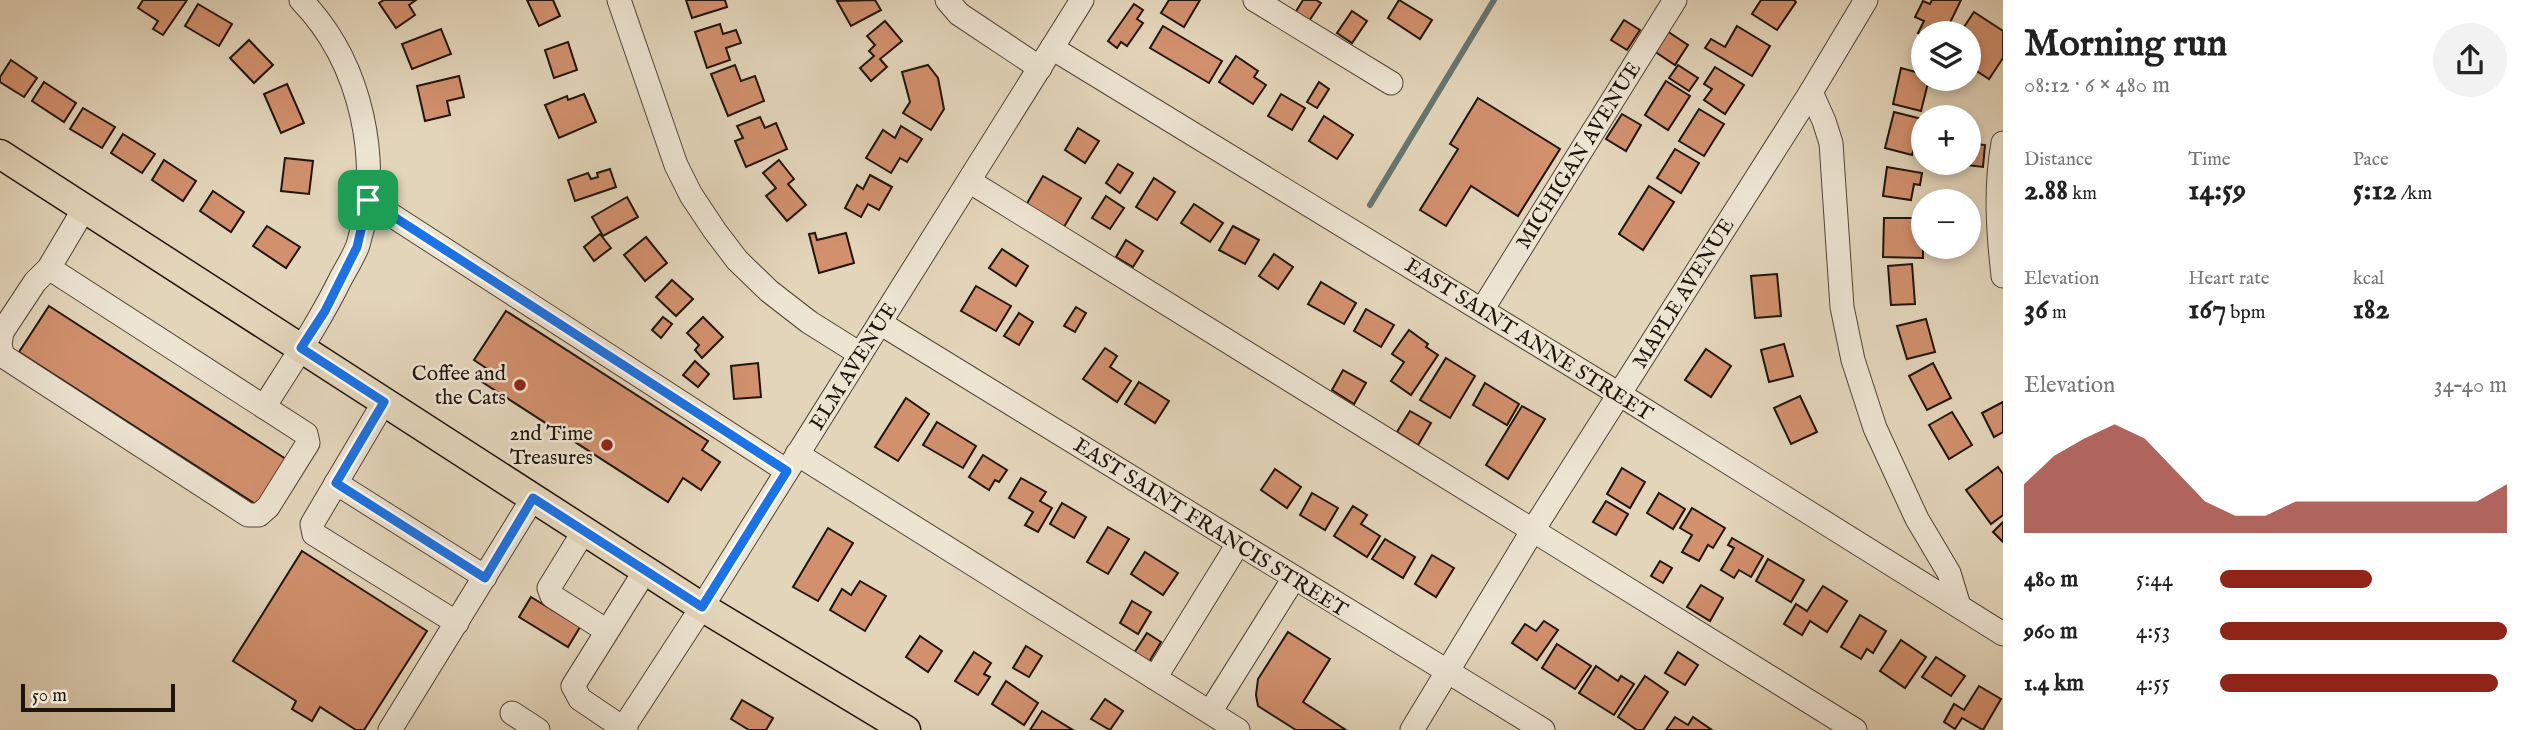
<!DOCTYPE html>
<html lang="en">
<head>
<meta charset="utf-8">
<style>
	:root { --surface:#fff; --page:#f2f2f2; --text:#222; --muted:#767676; --accent:#8f2418 }
	body { margin:0; font-family:"IM FELL English",serif; background:var(--page); color:var(--text); height:100vh; display:flex; flex-direction:column; font-size:26px; white-space:nowrap }
	* { box-sizing:border-box; margin:0 }
	p { font-size:23px; color:var(--muted) }
	.icon { flex:none; width:38px; height:38px; fill:none; stroke:currentColor; stroke-width:2; stroke-linecap:round; stroke-linejoin:round }
	.map { position:relative; flex:1; overflow:hidden }
	.side { display:flex; flex-direction:column; background:var(--surface); width:525px }
	.side>* { flex:none }
	.controls { position:absolute; left:1911px; top:21px; display:grid; gap:14px }
	.controls a { display:grid; place-items:center; width:70px; height:70px; border-radius:50%; background:var(--surface); box-shadow:0 4px 10px #0003; font-size:35px }
	.scale { position:absolute; left:21px; bottom:18px; width:154px; box-sizing:border-box; padding-left:7px; border:4px solid #1f140c; border-top:0; font-size:19px; line-height:24px; white-space:nowrap; color:#1f140c; -webkit-text-stroke:5px #ede4d2; paint-order:stroke }
	.pin { position:absolute; display:grid; place-items:center; width:60px; height:60px; color:#fff; margin:-30px; border-radius:14px; box-shadow:0 4px 10px #0006 }
	.round { display:grid; place-items:center; flex:none; width:74px; height:74px; border-radius:37px; background:var(--page) }
	.summary { display:flex; align-items:center; justify-content:space-between; height:119px; padding:0 21px }
	h1 { font-size:38px; font-weight:700; line-height:52px }
	.figures { display:grid; grid-template-columns:repeat(3,1fr); gap:10px; height:119px; padding:7px 21px }
	.figures div { display:grid; align-content:center }
	.figures b { font-size:30px; font-weight:700 }
	.figures small { font-size:19px; font-weight:400 }
	.figures p { font-size:19px }
	.chart { height:196px; padding:14px 21px }
	.chart p { display:flex; justify-content:space-between }
	.chart svg { width:100%; height:126px; margin-top:7px; fill:var(--accent); opacity:.7 }
	ul { padding:0 21px; list-style:none; font-size:23px }
	li { display:grid; grid-template-columns:112px 84px 1fr; align-items:center; height:52px }
	li i { height:18px; border-radius:9px; background:var(--accent) }
	main { display:flex; flex:1; min-height:0 }
	.map>svg:first-child { display:block }
</style>
</head>
<body>
<main>
<div class="map">
<svg width="2003" height="730" viewBox="0 0 2003 730">
	<rect width="100%" height="100%" fill="#e3d5ba"/>
	<filter id="stains"><feTurbulence type="fractalNoise" baseFrequency=".00286" numOctaves="4"/><feColorMatrix values="0 0 0 0 .2 0 0 0 0 .09 0 0 0 0 .02 0 0 0 .5 -.17"/></filter>
	<radialGradient id="worn" r=".72"><stop offset=".6" stop-color="#630" stop-opacity="0"/><stop offset="1" stop-color="#630" stop-opacity=".3"/></radialGradient>
	<g fill="none" stroke-linecap="round" stroke-linejoin="round">
		<path stroke="#667670" stroke-width="6" d="M 1370,205 L 1494,0"/>
	</g>
	<g fill="#d2906d" stroke="#1f140c" stroke-width="2">
		<path d="M 143,0 L 187,0 L 163,35 L 153,29 L 158,21 L 138,8 Z"/>
		<path d="M 384,0 L 416,0 L 409,5 L 415,15 L 396,28 L 379,3 Z"/>
		<path d="M 527,0 L 553,0 L 560,16 L 539,26 Z"/>
		<path d="M 686,0 L 725,0 L 727,7 L 692,18 Z"/>
		<path d="M 875,0 L 881,10 L 851,26 L 837,1 Z"/>
		<path d="M 1169,0 L 1200,0 L 1184,27 L 1161,13 Z"/>
		<path d="M 1303,0 L 1316,0 L 1321,3 L 1309,21 L 1295,13 Z"/>
		<path d="M 1399,0 L 1432,20 L 1420,39 L 1388,18 Z"/>
		<path d="M 1761,0 L 1794,0 L 1796,2 L 1777,30 L 1752,14 Z"/>
		<path d="M 1932,0 L 1961,0 L 1945,33 L 1923,33 L 1923,35 L 1918,33 L 1924,21 L 1915,17 L 1923,1 L 1930,4 Z"/>
		<path d="M 198,4 L 232,24 L 219,46 L 185,26 Z"/>
		<path d="M 1134,4 L 1143,10 L 1137,19 L 1143,23 L 1127,46 L 1121,42 L 1117,48 L 1108,41 Z"/>
		<path d="M 1352,11 L 1367,21 L 1352,43 L 1337,33 Z"/>
		<path d="M 1974,12 L 2003,31 L 2003,58 L 1989,79 L 1969,66 L 1978,50 L 1969,43 L 1969,33 L 1960,33 Z"/>
		<path d="M 1624,20 L 1640,30 L 1627,50 L 1611,40 Z"/>
		<path d="M 885,21 L 902,41 L 880,59 L 887,67 L 871,81 L 860,68 L 874,56 L 869,51 L 875,45 L 867,36 Z"/>
		<path d="M 720,24 L 723,34 L 736,30 L 741,43 L 726,48 L 730,60 L 707,68 L 695,32 Z"/>
		<path d="M 1163,26 L 1222,61 L 1209,83 L 1150,48 Z"/>
		<path d="M 1737,26 L 1770,46 L 1752,76 L 1705,48 L 1711,39 L 1725,47 Z"/>
		<path d="M 441,29 L 451,54 L 412,69 L 402,44 Z"/>
		<path d="M 1667,31 L 1688,45 L 1675,65 L 1654,51 Z"/>
		<path d="M 249,40 L 273,65 L 254,83 L 230,58 Z"/>
		<path d="M 568,42 L 577,70 L 554,78 L 545,50 Z"/>
		<path d="M 1236,56 L 1258,71 L 1254,77 L 1266,85 L 1253,104 L 1219,82 Z"/>
		<path d="M 11,60 L 37,78 L 24,97 L 0,82 L 0,77 Z"/>
		<path d="M 735,65 L 741,81 L 755,76 L 764,101 L 728,116 L 711,74 Z"/>
		<path d="M 928,65 L 938,78 L 944,109 L 931,130 L 903,113 L 910,102 L 902,72 Z"/>
		<path d="M 1678,65 L 1698,78 L 1689,91 L 1669,78 Z"/>
		<path d="M 1715,67 L 1744,85 L 1725,114 L 1704,100 L 1712,89 L 1704,84 Z"/>
		<path d="M 1901,68 L 1923,74 L 1923,79 L 1929,79 L 1921,111 L 1893,104 Z"/>
		<path d="M 459,76 L 464,97 L 447,101 L 450,115 L 425,121 L 417,86 Z"/>
		<path d="M 1666,81 L 1690,96 L 1668,130 L 1645,115 Z"/>
		<path d="M 44,82 L 76,103 L 64,122 L 32,101 Z"/>
		<path d="M 1319,82 L 1329,89 L 1317,108 L 1307,102 Z"/>
		<path d="M 287,84 L 304,123 L 281,133 L 264,94 Z"/>
		<path d="M 584,94 L 596,122 L 559,138 L 545,105 L 567,96 L 568,100 Z"/>
		<path d="M 1281,94 L 1305,108 L 1292,130 L 1268,116 Z"/>
		<path d="M 1478,98 L 1560,149 L 1518,216 L 1471,186 L 1446,226 L 1420,210 L 1458,149 L 1450,144 Z"/>
		<path d="M 83,108 L 115,127 L 102,148 L 70,129 Z"/>
		<path d="M 1699,109 L 1724,124 L 1704,156 L 1679,141 Z"/>
		<path d="M 1894,112 L 1922,119 L 1912,155 L 1885,148 Z"/>
		<path d="M 1622,114 L 1641,125 L 1626,151 L 1606,139 Z"/>
		<path d="M 1324,116 L 1353,135 L 1337,159 L 1309,141 Z"/>
		<path d="M 760,117 L 765,128 L 776,123 L 787,149 L 746,167 L 735,141 L 743,138 L 737,126 Z"/>
		<path d="M 901,126 L 922,139 L 907,162 L 900,158 L 891,173 L 866,158 L 883,130 L 895,138 Z"/>
		<path d="M 1078,128 L 1099,141 L 1085,163 L 1065,150 Z"/>
		<path d="M 123,134 L 155,154 L 142,173 L 111,153 Z"/>
		<path d="M 1969,143 L 1985,145 L 1983,167 L 1958,164 L 1969,163 Z"/>
		<path d="M 1675,149 L 1699,163 L 1681,193 L 1657,178 Z"/>
		<path d="M 285,158 L 313,161 L 309,194 L 281,191 Z"/>
		<path d="M 164,160 L 196,181 L 183,201 L 152,180 Z"/>
		<path d="M 779,160 L 794,179 L 788,184 L 806,205 L 787,221 L 766,196 L 776,188 L 763,173 Z"/>
		<path d="M 1118,164 L 1133,173 L 1120,193 L 1106,183 Z"/>
		<path d="M 1887,167 L 1922,173 L 1920,185 L 1914,184 L 1911,200 L 1883,196 Z"/>
		<path d="M 610,169 L 616,187 L 575,201 L 568,180 L 588,173 L 591,179 L 598,177 L 597,173 Z"/>
		<path d="M 870,175 L 892,187 L 879,210 L 868,204 L 861,217 L 845,208 L 857,185 L 863,189 Z"/>
		<path d="M 1043,176 L 1081,198 L 1064,227 L 1026,205 Z"/>
		<path d="M 1154,178 L 1175,192 L 1157,220 L 1136,207 Z"/>
		<path d="M 1649,186 L 1674,202 L 1643,250 L 1619,234 Z"/>
		<path d="M 213,191 L 244,212 L 231,232 L 200,211 Z"/>
		<path d="M 1106,196 L 1124,208 L 1110,229 L 1092,218 Z"/>
		<path d="M 627,197 L 638,217 L 603,236 L 592,217 Z"/>
		<path d="M 1194,204 L 1223,223 L 1210,242 L 1181,223 Z"/>
		<path d="M 1884,218 L 1923,218 L 1923,258 L 1883,257 Z"/>
		<path d="M 267,226 L 300,247 L 286,268 L 253,246 Z"/>
		<path d="M 1233,226 L 1259,240 L 1245,264 L 1219,250 Z"/>
		<path d="M 815,233 L 817,240 L 846,233 L 854,263 L 819,273 L 809,234 Z"/>
		<path d="M 600,234 L 611,248 L 594,261 L 584,247 Z"/>
		<path d="M 646,237 L 667,263 L 645,281 L 624,255 Z"/>
		<path d="M 1126,240 L 1143,251 L 1133,267 L 1116,257 Z"/>
		<path d="M 1002,249 L 1028,266 L 1016,286 L 989,268 Z"/>
		<path d="M 1274,254 L 1293,267 L 1278,289 L 1259,276 Z"/>
		<path d="M 1912,264 L 1915,304 L 1891,305 L 1888,266 Z"/>
		<path d="M 1777,274 L 1781,316 L 1755,318 L 1751,276 Z"/>
		<path d="M 672,280 L 693,299 L 676,316 L 656,297 Z"/>
		<path d="M 1321,282 L 1356,303 L 1344,324 L 1308,304 Z"/>
		<path d="M 976,286 L 1011,306 L 996,331 L 961,311 Z"/>
		<path d="M 49,306 L 289,461 L 260,507 L 19,352 Z"/>
		<path d="M 1076,307 L 1086,313 L 1075,332 L 1064,326 Z"/>
		<path d="M 1366,309 L 1394,325 L 1381,347 L 1354,331 Z"/>
		<path d="M 506,311 L 708,441 L 702,450 L 720,462 L 701,490 L 683,478 L 668,502 L 479,380 L 486,368 L 474,360 Z"/>
		<path d="M 1019,313 L 1033,322 L 1019,345 L 1004,336 Z"/>
		<path d="M 663,317 L 672,324 L 661,338 L 652,330 Z"/>
		<path d="M 703,317 L 723,337 L 702,358 L 695,350 L 699,345 L 687,333 Z"/>
		<path d="M 1926,319 L 1935,352 L 1907,359 L 1897,326 Z"/>
		<path d="M 1409,330 L 1428,344 L 1426,347 L 1438,355 L 1411,395 L 1391,381 L 1404,362 L 1392,354 Z"/>
		<path d="M 1784,344 L 1793,376 L 1769,382 L 1761,350 Z"/>
		<path d="M 1105,348 L 1117,356 L 1110,367 L 1131,381 L 1117,402 L 1083,379 Z"/>
		<path d="M 1706,349 L 1731,366 L 1711,397 L 1685,380 Z"/>
		<path d="M 1446,358 L 1475,376 L 1450,418 L 1420,400 Z"/>
		<path d="M 695,361 L 709,374 L 698,387 L 683,375 Z"/>
		<path d="M 758,363 L 761,397 L 734,399 L 731,366 Z"/>
		<path d="M 1933,363 L 1951,398 L 1927,410 L 1909,376 Z"/>
		<path d="M 1343,370 L 1366,383 L 1354,404 L 1332,390 Z"/>
		<path d="M 1139,382 L 1169,401 L 1155,423 L 1125,404 Z"/>
		<path d="M 1485,383 L 1519,404 L 1507,425 L 1473,405 Z"/>
		<path d="M 1800,396 L 1817,432 L 1791,444 L 1774,408 Z"/>
		<path d="M 906,398 L 929,414 L 898,461 L 875,447 Z"/>
		<path d="M 2003,402 L 2003,432 L 1994,437 L 1982,413 Z"/>
		<path d="M 1522,406 L 1545,419 L 1508,479 L 1486,465 Z"/>
		<path d="M 1410,411 L 1431,423 L 1418,445 L 1397,432 Z"/>
		<path d="M 1952,412 L 1972,445 L 1949,459 L 1929,425 Z"/>
		<path d="M 937,422 L 976,446 L 963,468 L 923,445 Z"/>
		<path d="M 983,455 L 1007,470 L 999,482 L 995,480 L 989,490 L 969,477 Z"/>
		<path d="M 1998,467 L 2003,474 L 2003,515 L 1991,524 L 1966,490 Z"/>
		<path d="M 1622,468 L 1645,482 L 1630,508 L 1607,494 Z"/>
		<path d="M 1275,469 L 1301,487 L 1287,508 L 1261,490 Z"/>
		<path d="M 1021,478 L 1046,492 L 1040,501 L 1052,508 L 1038,532 L 1025,525 L 1033,512 L 1009,498 Z"/>
		<path d="M 1312,493 L 1338,508 L 1325,530 L 1300,515 Z"/>
		<path d="M 1659,493 L 1685,509 L 1673,529 L 1647,513 Z"/>
		<path d="M 1606,501 L 1628,514 L 1616,535 L 1593,522 Z"/>
		<path d="M 1062,503 L 1086,517 L 1074,538 L 1050,524 Z"/>
		<path d="M 1353,506 L 1367,515 L 1361,524 L 1380,536 L 1367,557 L 1334,536 Z"/>
		<path d="M 1692,508 L 1725,528 L 1713,548 L 1708,545 L 1699,561 L 1682,552 L 1692,535 L 1680,528 Z"/>
		<path d="M 2003,522 L 2003,542 L 1993,532 Z"/>
		<path d="M 1108,527 L 1129,539 L 1108,574 L 1087,562 Z"/>
		<path d="M 828,528 L 853,543 L 818,601 L 793,587 Z"/>
		<path d="M 1732,538 L 1763,556 L 1751,577 L 1739,570 L 1734,578 L 1721,570 L 1734,548 L 1728,545 Z"/>
		<path d="M 1385,539 L 1415,557 L 1403,578 L 1372,559 Z"/>
		<path d="M 302,551 L 427,631 L 364,730 L 356,730 L 320,707 L 312,721 L 292,709 L 296,701 L 233,661 Z"/>
		<path d="M 1145,552 L 1178,573 L 1163,595 L 1131,574 Z"/>
		<path d="M 1432,555 L 1454,568 L 1436,597 L 1415,584 Z"/>
		<path d="M 1768,559 L 1804,580 L 1791,602 L 1756,581 Z"/>
		<path d="M 1660,561 L 1672,568 L 1663,583 L 1651,576 Z"/>
		<path d="M 860,581 L 886,596 L 865,631 L 830,610 L 842,589 L 851,595 Z"/>
		<path d="M 1701,585 L 1723,598 L 1710,621 L 1687,607 Z"/>
		<path d="M 1823,586 L 1847,601 L 1827,632 L 1810,621 L 1802,635 L 1784,624 L 1796,604 L 1807,611 Z"/>
		<path d="M 531,597 L 580,627 L 568,647 L 519,617 Z"/>
		<path d="M 1132,601 L 1151,612 L 1138,634 L 1120,623 Z"/>
		<path d="M 1860,615 L 1886,631 L 1873,653 L 1867,649 L 1861,659 L 1841,647 Z"/>
		<path d="M 1544,621 L 1558,630 L 1537,660 L 1512,643 L 1525,624 L 1536,631 Z"/>
		<path d="M 1288,632 L 1330,659 L 1303,702 L 1346,730 L 1296,730 L 1258,706 L 1256,695 L 1258,679 Z"/>
		<path d="M 1147,633 L 1161,642 L 1149,662 L 1134,653 Z"/>
		<path d="M 920,636 L 942,651 L 928,672 L 906,657 Z"/>
		<path d="M 1901,640 L 1926,657 L 1905,688 L 1880,671 Z"/>
		<path d="M 1557,644 L 1591,666 L 1575,689 L 1542,668 Z"/>
		<path d="M 1026,646 L 1042,656 L 1029,677 L 1013,668 Z"/>
		<path d="M 974,652 L 991,663 L 984,674 L 990,677 L 978,695 L 955,681 Z"/>
		<path d="M 1678,652 L 1698,665 L 1685,685 L 1665,673 Z"/>
		<path d="M 1936,657 L 1965,676 L 1951,696 L 1922,677 Z"/>
		<path d="M 1596,666 L 1618,681 L 1621,676 L 1634,684 L 1614,715 L 1579,693 Z"/>
		<path d="M 1645,676 L 1668,692 L 1643,730 L 1637,730 L 1618,717 Z"/>
		<path d="M 1006,681 L 1038,703 L 1024,725 L 992,704 Z"/>
		<path d="M 1979,686 L 2001,699 L 1983,730 L 1962,718 L 1955,729 L 1944,722 L 1954,704 L 1964,710 Z"/>
		<path d="M 1105,699 L 1123,711 L 1110,730 L 1091,719 Z"/>
		<path d="M 742,700 L 773,718 L 766,730 L 749,730 L 731,719 Z"/>
		<path d="M 1042,711 L 1073,730 L 1030,730 Z"/>
		<path d="M 1675,717 L 1688,725 L 1693,717 L 1712,730 L 1666,730 Z"/>
	</g>
	<g fill="none" stroke-linecap="round" stroke-linejoin="round">
		<g stroke="#504438" stroke-width="25">
			<g id="minor">
				<path d="M 619,0 L 676,165 L 691,195 L 715,231 L 737,260 L 769,291 L 809,322 L 860,354"/>
				<path d="M 947,0 L 959,14 L 1040,68"/>
				<path d="M 1255,0 L 1391,83"/>
				<path d="M 1052,48 L 1619,394 L 2003,634"/>
				<path d="M 1811,92 L 1824,121 L 1831,143 L 1842,307 L 1853,360 L 1875,428 L 1917,519 L 1949,573 L 1959,606"/>
				<path d="M 2003,143 C 1995,188 1998,231 2003,276"/>
				<path d="M 969,181 L 1855,730"/>
				<path d="M 368,200 L 787,471"/>
				<path d="M 49,268 L 306,434 L 308,443 L 268,507 L 259,515 L 248,515 L 3,356 L 0,345 L 2,332 L 35,282 L 49,268 L 84,209"/>
				<path d="M 1482,310 L 1675,0"/>
				<path d="M 880,323 L 1543,730"/>
				<path d="M 384,402 L 312,524 L 314,534 L 457,623"/>
				<path d="M 264,407 C 291,364 319,323 341,278 C 347,267 354,256 358,245 C 383,162 362,63 301,0"/>
				<path d="M 797,454 L 1238,730"/>
				<path d="M 336,483 L 485,577"/>
				<path d="M 584,531 L 549,588 L 552,596 L 607,631"/>
				<path d="M 1155,678 L 1238,544"/>
				<path d="M 1210,712 L 1294,578"/>
				<path d="M 512,713 L 538,730"/>
				<path d="M 390,730 L 533,498"/>
				<path d="M 622,730 L 702,607 L 1082,0"/>
				<path d="M 626,730 L 580,699 L 573,686 L 645,571"/>
				<path d="M 1412,730 L 1533,530 L 1811,92 L 1866,0"/>
			</g>
		</g>
		<g stroke="#1f140c" stroke-width="31">
			<path id="major" d="M 0,154 L 702,607 L 906,730"/>
		</g>
		<use href="#minor" stroke="#ede4d2" stroke-width="23"/>
		<use href="#major" stroke="#e3d5ba" stroke-width="28"/>
	</g>
	<g fill="none" stroke-linecap="round" stroke-linejoin="round">
		<g stroke="#fff" stroke-width="14">
			<path id="route" d="M 368,200 L 787,471 L 702,607 L 533,498 L 485,578 L 336,483 L 384,402 L 301,348 L 325,311 L 357,247 Z"/>
		</g>
		<use href="#route" stroke="#1a73e8" stroke-width="9"/>
	</g>
	<g fill="#8f2418" stroke="#ede4d2" stroke-width="2.5">
		<circle cx="520" cy="385" r="7"/>
		<circle cx="607" cy="445" r="7"/>
	</g>
	<g text-anchor="middle" stroke-width="5" stroke-linejoin="round" paint-order="stroke">
		<g font-size="21" fill="#1f140c" stroke="#ede4d2">
			<text transform="translate(1578 155) rotate(-58)" y="7">MICHIGAN AVENUE</text>
			<text transform="translate(1683 293) rotate(-58)" y="7">MAPLE AVENUE</text>
			<text transform="translate(1529 339) rotate(32)" y="7">EAST SAINT ANNE STREET</text>
			<text transform="translate(853 366) rotate(-58)" y="7">ELM AVENUE</text>
			<text transform="translate(1211 527) rotate(32)" y="7">EAST SAINT FRANCIS STREET</text>
		</g>
		<g font-size="21" fill="#1f140c" stroke="#ede4d2" text-anchor="end">
			<text x="506" y="380">Coffee and<tspan x="506" dy="24">the Cats</tspan></text>
			<text x="593" y="440">2nd Time<tspan x="593" dy="24">Treasures</tspan></text>
		</g>
	</g>
	<rect width="100%" height="100%" filter="url(#stains)"/>
	<rect width="100%" height="100%" fill="url(#worn)"/>
</svg>
<div class="controls">
<a><svg class="icon" aria-label="layers" viewBox="0 0 24 24"><path d="M12 4l9 5-9 5-9-5zM3 14l9 5 9-5"/></svg></a>
<a>+</a>
<a>−</a>
</div>
<div class="scale">50 m</div>
<div class="pin" style="left:368px;top:200px;background:#1e9e55"><svg class="icon" aria-label="arrive" viewBox="0 0 24 24"><path d="M6 21V4h12l-3 4 3 4H6"/></svg></div>
</div>
<section class="side">
<div class="summary"><div><h1>Morning run</h1><p>08:12 · 6 × 480 m</p></div><a class="round"><svg class="icon" aria-label="share" viewBox="0 0 24 24"><path d="M12 15V3M7 8l5-5 5 5M5 13v7h14v-7"/></svg></a></div>
<div class="figures">
<div><p>Distance</p><b>2.88<small> km</small></b></div>
<div><p>Time</p><b>14:59</b></div>
<div><p>Pace</p><b>5:12<small> /km</small></b></div>
</div>
<div class="figures">
<div><p>Elevation</p><b>36<small> m</small></b></div>
<div><p>Heart rate</p><b>167<small> bpm</small></b></div>
<div><p>kcal</p><b>182</b></div>
</div>
<div class="chart"><p><span>Elevation</span>34–40 m</p>
<svg viewBox="0 0 160 44" preserveAspectRatio="none"><path d="M0 44V27L10 17L20 11L30 6L40 11L50 22L60 33L70 38L80 38L90 33L100 33L110 33L120 33L130 33L140 33L150 33L160 27V44z"/></svg>
</div>
<ul>
<li><b>480 m</b>5:44<i style="width:53%"></i></li>
<li><b>960 m</b>4:53<i style="width:100%"></i></li>
<li><b>1.4 km</b>4:55<i style="width:97%"></i></li>
</ul>
</section>
</main>
</body>
</html>
